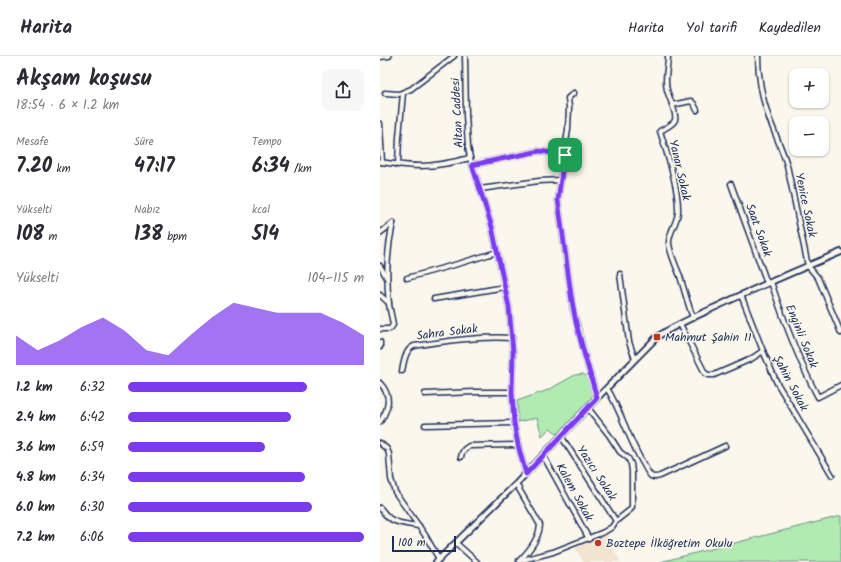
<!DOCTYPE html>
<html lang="tr">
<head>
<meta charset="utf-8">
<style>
	:root { --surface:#fff; --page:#f7f7f7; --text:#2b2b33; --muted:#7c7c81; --line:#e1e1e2; --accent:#7c3aed }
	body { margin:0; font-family:Kalam,sans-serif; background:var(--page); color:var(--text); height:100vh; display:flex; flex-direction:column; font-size:15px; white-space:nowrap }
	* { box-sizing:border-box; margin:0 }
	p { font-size:13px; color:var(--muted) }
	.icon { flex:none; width:22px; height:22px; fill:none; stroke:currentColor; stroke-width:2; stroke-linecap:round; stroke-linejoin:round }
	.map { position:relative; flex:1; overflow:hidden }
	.drawer { display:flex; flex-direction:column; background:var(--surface); width:380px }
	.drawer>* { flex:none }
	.tools { position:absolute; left:409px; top:12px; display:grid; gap:8px }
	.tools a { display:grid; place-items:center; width:40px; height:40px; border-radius:8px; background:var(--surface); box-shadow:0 1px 3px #0004; font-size:20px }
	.scale { position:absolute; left:12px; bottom:10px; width:64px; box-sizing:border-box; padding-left:4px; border:2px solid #1b2f5e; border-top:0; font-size:11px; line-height:14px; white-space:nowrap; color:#1b2f5e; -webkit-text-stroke:3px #fbf7ec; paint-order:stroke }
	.pin { position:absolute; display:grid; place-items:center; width:34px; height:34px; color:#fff; margin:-17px; border-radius:8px; box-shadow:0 2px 6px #0006 }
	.round { display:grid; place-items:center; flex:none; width:42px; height:42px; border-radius:8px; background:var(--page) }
	.summary { display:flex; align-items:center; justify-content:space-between; height:68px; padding:0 16px }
	h1 { font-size:22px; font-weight:600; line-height:30px }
	.stats { display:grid; grid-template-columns:repeat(3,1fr); gap:6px; height:68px; padding:4px 16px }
	.stats div { display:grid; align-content:center }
	.stats b { font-size:20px; font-weight:600 }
	.stats small { font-size:11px; font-weight:400 }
	.stats p { font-size:11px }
	.chart { height:112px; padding:8px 16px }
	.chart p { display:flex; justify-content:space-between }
	.chart svg { width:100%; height:72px; margin-top:4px; fill:var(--accent); opacity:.7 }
	ul { padding:0 16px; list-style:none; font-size:13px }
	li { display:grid; grid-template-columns:64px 48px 1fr; align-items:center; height:30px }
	li i { height:10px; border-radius:5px; background:var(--accent) }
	header { display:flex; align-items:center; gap:24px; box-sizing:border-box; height:56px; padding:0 20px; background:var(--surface); border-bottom:1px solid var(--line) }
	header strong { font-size:19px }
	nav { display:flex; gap:22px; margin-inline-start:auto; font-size:14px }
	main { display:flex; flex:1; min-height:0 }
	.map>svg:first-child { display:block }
</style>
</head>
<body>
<header>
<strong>Harita</strong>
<nav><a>Harita</a><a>Yol tarifi</a><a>Kaydedilen</a></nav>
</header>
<main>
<section class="drawer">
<div class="summary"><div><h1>Akşam koşusu</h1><p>18:54 · 6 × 1.2 km</p></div><a class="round"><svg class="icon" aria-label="share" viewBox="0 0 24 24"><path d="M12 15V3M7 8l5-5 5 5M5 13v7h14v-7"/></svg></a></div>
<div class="stats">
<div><p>Mesafe</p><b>7.20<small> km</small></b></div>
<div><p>Süre</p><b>47:17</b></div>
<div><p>Tempo</p><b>6:34<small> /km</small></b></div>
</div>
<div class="stats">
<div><p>Yükselti</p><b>108<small> m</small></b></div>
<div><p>Nabız</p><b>138<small> bpm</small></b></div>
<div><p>kcal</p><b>514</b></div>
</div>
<div class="chart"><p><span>Yükselti</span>104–115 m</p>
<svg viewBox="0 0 160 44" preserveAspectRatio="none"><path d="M0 44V26L10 35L20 29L30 21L40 15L50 23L60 35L70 38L80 26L90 15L100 6L110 9L120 12L130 12L140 12L150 18L160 26V44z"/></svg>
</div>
<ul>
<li><b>1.2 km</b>6:32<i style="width:76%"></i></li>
<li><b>2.4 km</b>6:42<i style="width:69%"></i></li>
<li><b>3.6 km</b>6:59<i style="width:58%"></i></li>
<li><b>4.8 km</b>6:34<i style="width:75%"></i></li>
<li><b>6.0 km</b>6:30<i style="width:78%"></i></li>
<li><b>7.2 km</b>6:06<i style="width:100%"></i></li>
</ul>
</section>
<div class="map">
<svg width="461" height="506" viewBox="0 0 461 506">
	<rect width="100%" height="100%" fill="#fbf7ec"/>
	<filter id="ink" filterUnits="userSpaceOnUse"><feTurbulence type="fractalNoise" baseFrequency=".025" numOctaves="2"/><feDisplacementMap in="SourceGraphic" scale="8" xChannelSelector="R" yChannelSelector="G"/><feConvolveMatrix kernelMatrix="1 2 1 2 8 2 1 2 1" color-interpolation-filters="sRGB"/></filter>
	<g filter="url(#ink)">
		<path fill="#f3e3d1" d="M 225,477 L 240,506 L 203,506 L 196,492 Z"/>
		<g fill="#b1ebb0" stroke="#668d87">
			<path d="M 203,318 L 209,322 L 213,336 L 213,340 L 178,378 L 170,372 L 162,380 L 157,362 L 138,366 L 137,345 L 168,334 L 195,319 Z"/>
			<path d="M 461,460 L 461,506 L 280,506 Z"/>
		</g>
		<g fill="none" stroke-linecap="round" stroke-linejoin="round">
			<g stroke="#1b2f5e" stroke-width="7">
				<g id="minor">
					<path d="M 85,0 L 86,59 L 88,90 L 90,102 L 112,171 L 129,251 L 133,296 L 132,336 L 134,367 L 138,389 L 146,418"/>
					<path d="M 288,0 C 288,12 284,22 287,34 C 289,42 297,56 295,64 C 293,69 285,72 280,75 C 287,98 299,132 298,156 C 297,168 288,177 289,188 C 291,200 296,210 300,220 C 304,234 308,248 313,262"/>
					<path d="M 378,0 C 378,21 382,42 389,62 C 395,78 402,93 407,109 L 428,210 L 438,222 L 461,277"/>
					<path d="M 0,1 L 9,0"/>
					<path d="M 5,37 L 19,38 L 31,33 L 74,0"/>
					<path d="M 194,37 L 188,42 L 189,52 L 188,73 L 178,144 L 193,253 L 204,297 L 217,342"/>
					<path d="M 292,49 L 311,45 L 314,48 L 317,54"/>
					<path d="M 0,68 L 2,106"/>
					<path d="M 0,106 C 14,108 27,110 41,110 C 58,110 74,106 90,102"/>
					<path d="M 18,109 L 19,81 L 23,37"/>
					<path d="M 92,109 L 159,95 L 185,99"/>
					<path d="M 351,128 L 387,227"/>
					<path d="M 100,133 L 159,125 L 181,124"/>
					<path d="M 0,177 L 13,167"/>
					<path d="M 0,210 L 7,222"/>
					<path d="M 240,218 L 249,286 L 255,303"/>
					<path d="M 27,222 L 81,207 L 117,196"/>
					<path d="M 391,226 C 404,265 418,304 438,341 L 461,329"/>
					<path d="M 0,239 L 9,247"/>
					<path d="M 361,239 L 383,295 L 397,327 L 452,419"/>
					<path d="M 54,243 L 125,231"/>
					<path d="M 300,268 L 325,317 L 328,319 L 334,319 L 371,303 L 383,295"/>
					<path d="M 0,273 L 10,273 L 13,269 C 12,262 10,255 9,248 C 6,221 7,193 13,167"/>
					<path d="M 0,286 L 0,291"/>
					<path d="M 22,315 C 24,306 25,294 34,290 C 66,285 99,280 132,282"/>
					<path d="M 0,327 C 12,340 9,352 0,366"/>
					<path d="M 227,332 C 242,357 249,385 264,409 C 266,413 268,417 271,420 C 274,422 277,421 280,420 L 345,390"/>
					<path d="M 45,338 L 95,336 L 132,336"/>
					<path d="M 45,369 L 134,367"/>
					<path d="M 181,380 L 236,465"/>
					<path d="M 0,387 L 7,393 L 9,398 L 11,423 L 15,436 L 45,479 L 59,503"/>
					<path d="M 163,399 L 209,483"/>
					<path d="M 81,401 C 82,395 84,393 89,390 L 138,389"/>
					<path d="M 136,428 L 160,469 C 159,482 149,495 140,504"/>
					<path d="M 0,452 C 3,455 6,460 9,462 C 17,468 30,469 39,470"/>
					<path d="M 76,487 L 97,506"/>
					<path d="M 139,505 L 173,496 L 224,476 L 232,471 L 236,465 L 250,454 L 252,451 L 252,416 L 251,408 L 248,402 L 240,396 L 229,379 L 208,352"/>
				</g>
			</g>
			<g stroke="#1b2f5e" stroke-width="8">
				<path id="tertiary" d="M 56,506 L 136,428 L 217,342 L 277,281 C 296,268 319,259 340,249 C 380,230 420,213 461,196"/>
			</g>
			<use href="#minor" stroke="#fbf7ec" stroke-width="4"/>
			<use href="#tertiary" stroke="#fbf7ec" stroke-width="4.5"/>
		</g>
	</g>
	<g fill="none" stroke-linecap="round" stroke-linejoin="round" filter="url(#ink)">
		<g stroke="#fff" stroke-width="8">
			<path id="route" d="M 160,95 L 185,99 L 182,116 L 178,144 L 184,187 L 191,239 L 196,267 L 204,297 L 217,342 L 146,418 L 138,389 L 134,367 L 132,336 L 133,296 L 129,251 L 112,171 L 92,109 Z"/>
		</g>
		<use href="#route" stroke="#7c3aed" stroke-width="5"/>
	</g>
	<g fill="#c8321e" stroke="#fbf7ec" stroke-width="1.5">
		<rect x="273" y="277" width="8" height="8" rx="2"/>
		<circle cx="218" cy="487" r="4"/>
	</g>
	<g text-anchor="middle" stroke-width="3" stroke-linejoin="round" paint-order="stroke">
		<g font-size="12" fill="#1b2f5e" stroke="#fbf7ec">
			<text transform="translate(77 57) rotate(-93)" y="4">Altan Caddesi</text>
			<text transform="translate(300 114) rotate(77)" y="4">Yanar Sokak</text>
			<text transform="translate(426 149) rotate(78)" y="4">Yenice Sokak</text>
			<text transform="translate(379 174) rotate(70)" y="4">Saat Sokak</text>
			<text transform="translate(67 276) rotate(-7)" y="4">Sahra Sokak</text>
			<text transform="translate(422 280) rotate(68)" y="4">Enginli Sokak</text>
			<text transform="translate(411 327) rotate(62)" y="4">Şahin Sokak</text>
			<text transform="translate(217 417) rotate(57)" y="4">Yazıcı Sokak</text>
			<text transform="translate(195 436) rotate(61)" y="4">Kalem Sokak</text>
		</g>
		<g font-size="12" fill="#1b2f5e" stroke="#fbf7ec" text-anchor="start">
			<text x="285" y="285">Mahmut Şahin 11</text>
			<text x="226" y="491">Boztepe İlköğretim Okulu</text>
		</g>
	</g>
</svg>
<div class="tools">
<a>+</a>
<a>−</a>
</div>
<div class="scale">100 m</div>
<div class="pin" style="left:185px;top:99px;background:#1e9e55"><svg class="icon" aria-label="arrive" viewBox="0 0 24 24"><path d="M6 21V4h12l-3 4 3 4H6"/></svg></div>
</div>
</main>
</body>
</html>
